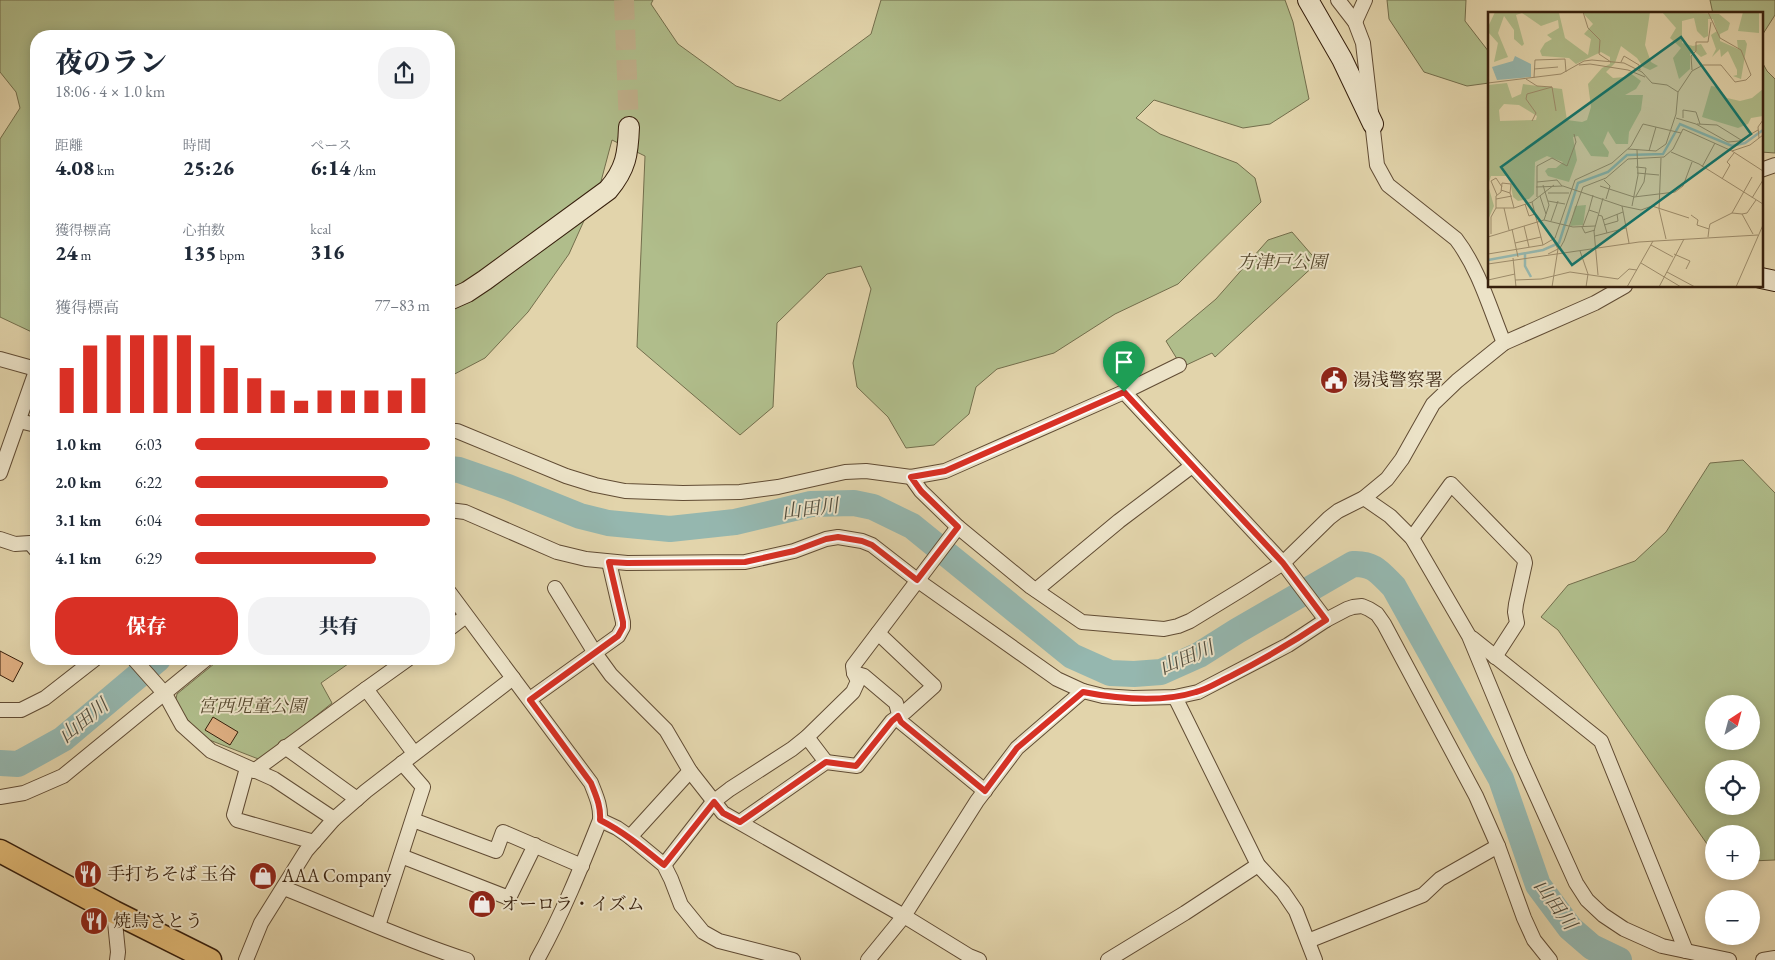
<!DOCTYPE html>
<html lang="ja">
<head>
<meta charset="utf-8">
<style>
	:root { --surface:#fff; --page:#f2f2f3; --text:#1f2937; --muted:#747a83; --accent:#d93025 }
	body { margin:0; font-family:"EB Garamond","Noto Serif JP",serif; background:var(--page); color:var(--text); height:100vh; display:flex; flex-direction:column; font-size:19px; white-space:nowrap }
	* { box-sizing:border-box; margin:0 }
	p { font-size:16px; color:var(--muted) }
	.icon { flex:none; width:28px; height:28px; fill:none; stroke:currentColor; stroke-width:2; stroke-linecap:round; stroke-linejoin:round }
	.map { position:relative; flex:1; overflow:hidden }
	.side { position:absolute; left:30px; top:30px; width:425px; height:635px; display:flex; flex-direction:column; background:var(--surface); border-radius:20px; box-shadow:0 2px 12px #0003 }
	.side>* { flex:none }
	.needle { width:32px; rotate:36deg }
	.buttons { position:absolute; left:1705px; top:695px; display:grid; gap:10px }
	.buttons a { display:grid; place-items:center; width:55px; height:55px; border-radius:50%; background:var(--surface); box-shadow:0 2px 12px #0003; font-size:25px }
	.pin { position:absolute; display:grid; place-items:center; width:42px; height:42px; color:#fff; margin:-51px -21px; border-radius:50% 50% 50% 0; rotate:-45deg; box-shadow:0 0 5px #0007 }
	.pin .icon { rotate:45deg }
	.round { display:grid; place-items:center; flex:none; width:52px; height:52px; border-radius:20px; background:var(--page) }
	.head { display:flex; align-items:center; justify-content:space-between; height:85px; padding:0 25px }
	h1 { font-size:28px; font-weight:800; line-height:38px }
	.metrics { display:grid; grid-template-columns:repeat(3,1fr); gap:8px; height:85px; padding:5px 25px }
	.metrics div { display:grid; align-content:center }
	.metrics b { font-size:21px; font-weight:800 }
	.metrics small { font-size:14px; font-weight:400 }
	.metrics p { font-size:14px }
	.chart { height:140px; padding:10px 25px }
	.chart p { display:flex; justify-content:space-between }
	.chart svg { width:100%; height:90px; margin-top:5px; stroke:var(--accent); stroke-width:6 }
	.button { display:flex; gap:10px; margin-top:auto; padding:10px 25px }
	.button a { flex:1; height:58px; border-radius:20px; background:var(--accent); color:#fff; font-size:20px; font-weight:800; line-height:58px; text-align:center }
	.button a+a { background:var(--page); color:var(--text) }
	ul { padding:0 25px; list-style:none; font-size:16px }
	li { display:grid; grid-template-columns:80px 60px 1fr; align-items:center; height:38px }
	li i { height:12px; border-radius:6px; background:var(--accent) }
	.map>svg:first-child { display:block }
</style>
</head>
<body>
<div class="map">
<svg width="1775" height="960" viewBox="0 0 1775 960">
	<rect width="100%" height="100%" fill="#e2d4ab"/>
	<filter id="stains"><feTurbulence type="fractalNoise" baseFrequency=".004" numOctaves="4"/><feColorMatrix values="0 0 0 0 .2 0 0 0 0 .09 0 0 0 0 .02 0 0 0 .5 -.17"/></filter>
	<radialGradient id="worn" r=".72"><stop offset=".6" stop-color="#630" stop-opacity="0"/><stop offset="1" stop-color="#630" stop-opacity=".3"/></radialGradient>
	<g fill="#b0bd8b" stroke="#736e4c" fill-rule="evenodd">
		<path d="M 0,0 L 653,0 L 651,4 L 678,44 L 736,86 L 780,101 L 871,34 L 881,0 L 1285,0 L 1293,22 L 1309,99 L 1270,124 L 1243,128 L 1154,100 L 1136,118 L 1160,134 L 1237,163 L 1255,178 L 1261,202 L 1178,284 L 1115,314 L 1054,353 L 997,369 L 976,387 L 969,414 L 934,445 L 906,448 L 888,417 L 857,387 L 853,363 L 871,289 L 861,266 L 827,274 L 777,323 L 773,407 L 740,435 L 637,347 L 645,156 L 612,140 L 600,185 L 569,254 L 528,312 L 485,358 L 449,377 L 449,36 L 36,36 L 36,334 L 0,317 L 0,139 L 20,108 L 16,92 L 0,72 Z"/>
		<path d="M 1387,0 L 1466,0 L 1465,21 L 1489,52 L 1489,83 L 1467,86 L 1424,72 L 1389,19 Z"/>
		<path d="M 1710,0 L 1775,0 L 1775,15 L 1761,37 L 1761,14 L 1713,14 Z"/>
		<path d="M 1761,60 L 1767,71 L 1775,79 L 1775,153 L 1761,152 Z"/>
		<path d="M 1292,232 L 1318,262 L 1215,357 L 1212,353 L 1182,367 L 1166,341 L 1216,299 L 1268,240 Z"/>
		<path d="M 1743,460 L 1775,493 L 1775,860 L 1751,861 L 1751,834 L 1714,834 L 1714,854 L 1558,630 L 1541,617 L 1568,585 L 1635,561 L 1666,532 L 1710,463 ZM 1714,704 L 1751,704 L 1751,741 L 1714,741 ZM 1714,769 L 1751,769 L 1751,806 L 1714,806 Z"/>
		<path d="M 220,659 L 355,659 L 321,683 L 332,703 L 261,760 L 207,739 L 187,719 L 175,703 L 177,694 Z"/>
	</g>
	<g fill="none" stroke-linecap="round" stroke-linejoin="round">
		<g stroke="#95b7af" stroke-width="26">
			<path d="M 449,469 L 459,470 L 508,487 L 580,516 L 608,523 L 670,529 L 735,522 L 811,504 L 854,503 L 873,507 L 912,526 L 1072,656 L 1110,673 L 1134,674 L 1161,672 L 1199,655 L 1237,631 L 1353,564 C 1374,563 1380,573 1394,587 L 1501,779 L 1538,885 L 1570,928 L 1592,947 L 1619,960"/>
			<path d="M 0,763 L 18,764 L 63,739 L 158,659"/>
		</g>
	</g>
	<g fill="#dfaf82" stroke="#361f0c">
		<path d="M 0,651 L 23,663 L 13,682 L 0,675 Z"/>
		<path d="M 213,717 L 238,732 L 230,745 L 205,730 Z"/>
	</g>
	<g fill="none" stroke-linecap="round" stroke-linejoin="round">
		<path stroke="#c0b08b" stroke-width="20" stroke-dasharray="20 10" stroke-linecap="butt" d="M 624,0 L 629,127"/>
		<g stroke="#614c34" stroke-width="16">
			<g id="street">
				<path d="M 1338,0 L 1355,22 L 1363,43 L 1377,165 L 1388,185 L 1456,239 C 1479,269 1490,309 1504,343"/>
				<path d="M 1355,22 L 1365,0"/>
				<path d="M 1761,170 L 1775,165"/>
				<path d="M 0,359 L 36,369"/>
				<path d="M 1124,392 L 1179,365"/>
				<path d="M 19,421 L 36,425"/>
				<path d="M 449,431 L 457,431 L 566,476 L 595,485 L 625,491 L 683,493 L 740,492 L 778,487 L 845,472 L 866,471 L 911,477 L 945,471 L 1124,392 L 1283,563 L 1326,620"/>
				<path d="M 0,473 L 36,371"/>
				<path d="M 911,477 L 921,491 L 958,527 L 1031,587 L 1082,622 L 1164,629 L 1178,626 L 1190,621 L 1244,588 L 1283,563 L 1329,518 L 1338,511 L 1364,498 L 1387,479 L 1402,459 L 1433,404 L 1457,381 L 1504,343 L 1595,303 L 1625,286"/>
				<path d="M 1364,498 L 1390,516 L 1412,538 L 1469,636 L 1520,759 L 1576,883 L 1587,900 L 1603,915 L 1624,929 L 1662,946 L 1729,960"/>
				<path d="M 449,510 L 465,512 L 557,552 L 586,559 L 627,563 L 745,562 L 794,551 L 826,539 L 838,537 L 862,541 L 872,545 L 917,580 L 1057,679 L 1083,691 L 1103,696 L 1133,698 L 1175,697 L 1198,692 L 1288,645 L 1326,620 L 1347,609 L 1353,607 L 1362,606 L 1369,609 L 1377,614 L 1384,624 L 1476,796 L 1498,846 L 1524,918 L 1534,940 L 1550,960"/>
				<path d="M 1412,538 L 1451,484 L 1524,559 L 1525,563 L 1516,604 L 1515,612 L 1517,623 L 1495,657"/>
				<path d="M 0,539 L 15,544 L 30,543 L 36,550"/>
				<path d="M 555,588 L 595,653 L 611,675 L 666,730 L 690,771 L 723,813 L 904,916 L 969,956 L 979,960"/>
				<path d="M 1036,590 L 1119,521 L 1192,466"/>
				<path d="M 449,592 L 591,783 C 596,796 601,806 600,820 C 581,868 562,915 537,960"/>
				<path d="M 449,629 L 466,616"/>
				<path d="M 1472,638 L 1601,741 L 1686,951"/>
				<path d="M 134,659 L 165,694 L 182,725 L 211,751 L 274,779 L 334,819"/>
				<path d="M 408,659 L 366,689 L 414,753"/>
				<path d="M 854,673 L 864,676 L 896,703 L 901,722 L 985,791"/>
				<path d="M 1175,697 L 1258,865 L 1283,892 L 1296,911 L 1315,960"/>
				<path d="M 530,699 L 618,636 L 623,627 L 623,622 L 609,562"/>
				<path d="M 0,710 L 21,710 L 45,698 L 95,659"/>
				<path d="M 807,737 L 826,762"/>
				<path d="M 285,747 L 357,799"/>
				<path d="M 247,768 L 234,815 L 237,820 L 314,842"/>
				<path d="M 254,771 L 366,689"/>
				<path d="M 0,797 L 24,793 L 63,776 L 206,659"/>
				<path d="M 413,820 L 496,851 L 503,832 L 582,866"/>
				<path d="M 600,820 L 617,828 L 630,837 L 664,865 L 671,879 L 681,905 L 703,932 L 719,941 L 793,960"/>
				<path d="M 740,822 L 826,762 L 857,766 L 892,721 L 905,712 L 934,686 L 878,633"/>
				<path d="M 630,837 L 690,771"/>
				<path d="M 401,856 L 509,898 L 535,845"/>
				<path d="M 664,865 L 713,802 L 730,789 L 792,749 L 807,737 L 853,692 L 858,681 L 854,673 L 853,666 L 958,527"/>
				<path d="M 284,888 C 345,912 404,940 467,960"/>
				<path d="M 114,912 L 118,952 L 117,960"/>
				<path d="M 378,926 L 423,787 L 402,763"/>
				<path d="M 1308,941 L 1423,895 L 1440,879 L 1498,846"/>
				<path d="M 246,960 L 261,923 L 306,851 L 334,819 L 366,791 L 513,678"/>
				<path d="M 868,960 L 904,916 L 977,801 L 1017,748 L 1083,691"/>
				<path d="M 1108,960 L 1185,913 L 1258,865"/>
				<path d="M 1763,960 L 1775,958"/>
			</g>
		</g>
		<g stroke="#361f0c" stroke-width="22">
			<g id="secondary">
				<path d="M 1308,0 L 1342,59 L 1373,124"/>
				<path d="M 1761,278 L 1775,281"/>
				<path d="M 449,300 L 467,292 L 485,280 L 608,190 C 626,169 628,154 629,127"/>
			</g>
		</g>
		<g stroke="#361f0c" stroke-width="25">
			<path id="primary" d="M 0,851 L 114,912 L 210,960"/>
		</g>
		<use href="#street" stroke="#ece3c8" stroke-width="14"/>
		<use href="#secondary" stroke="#ece3c8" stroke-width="20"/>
		<use href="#primary" stroke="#e1ba76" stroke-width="22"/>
	</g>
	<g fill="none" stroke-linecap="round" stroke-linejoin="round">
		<g stroke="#fff" stroke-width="10">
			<path id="route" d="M 1124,392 L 1283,563 L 1326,620 C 1295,641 1264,659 1231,676 C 1220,681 1208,689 1196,692 C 1161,703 1119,699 1083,692 L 1017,748 L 985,791 L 901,722 L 898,716 L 892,721 L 856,766 L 826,762 L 740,822 L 723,813 L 714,802 L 664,865 C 643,848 624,832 600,820 C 601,806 596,796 591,783 L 530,700 L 618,636 L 623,627 L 623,622 L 609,562 L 627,563 L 745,562 L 794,551 L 826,539 L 838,537 L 862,541 L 872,545 L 917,580 L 958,527 L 921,491 L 911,477 L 945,471 Z"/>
		</g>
		<use href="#route" stroke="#d93025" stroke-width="6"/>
	</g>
	<defs>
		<g id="civic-disc" transform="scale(1.4375)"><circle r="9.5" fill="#8f2418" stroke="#ece3c8"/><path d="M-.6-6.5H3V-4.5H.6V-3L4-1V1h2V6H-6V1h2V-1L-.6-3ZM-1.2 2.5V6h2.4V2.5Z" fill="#fff"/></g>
		<g id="restaurant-disc" transform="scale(1.4375)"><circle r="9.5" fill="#8f2418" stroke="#ece3c8"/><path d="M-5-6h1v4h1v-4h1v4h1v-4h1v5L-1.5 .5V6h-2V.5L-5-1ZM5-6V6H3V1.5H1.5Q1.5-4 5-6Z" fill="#fff"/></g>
		<g id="shop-disc" transform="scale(1.4375)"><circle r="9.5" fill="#8f2418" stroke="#ece3c8"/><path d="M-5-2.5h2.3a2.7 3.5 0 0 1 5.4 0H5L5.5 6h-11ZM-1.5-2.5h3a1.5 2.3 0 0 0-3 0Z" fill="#fff"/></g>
	</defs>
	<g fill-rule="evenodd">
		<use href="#civic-disc" x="1334" y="380"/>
		<use href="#restaurant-disc" x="88" y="874"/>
		<use href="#shop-disc" x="263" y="876"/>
		<use href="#shop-disc" x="482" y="904"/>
		<use href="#restaurant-disc" x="94" y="921"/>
	</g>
	<g text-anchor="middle" stroke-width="4" stroke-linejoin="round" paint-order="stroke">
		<g font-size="18" font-style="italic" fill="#54462c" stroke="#ece3c8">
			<text x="1282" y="268">方津戸公園</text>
			<text x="252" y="712">宮西児童公園</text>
		</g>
		<g font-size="18" fill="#361f0c" stroke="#ece3c8" text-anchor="start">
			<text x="1353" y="386">湯浅警察署</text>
			<text x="107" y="880">手打ちそば 玉谷</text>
			<text x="282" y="882">AAA Company</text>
			<text x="501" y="910">オーロラ・イズム</text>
			<text x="113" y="927">焼鳥さとう</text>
		</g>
		<g font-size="19" font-style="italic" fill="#524d3d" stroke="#ece3c8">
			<text transform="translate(810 508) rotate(-7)" y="7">山田川</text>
			<text transform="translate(1186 657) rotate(-23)" y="7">山田川</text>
			<text transform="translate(83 720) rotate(-39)" y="7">山田川</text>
			<text transform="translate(1556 904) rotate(54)" y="7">山田川</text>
		</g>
	</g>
	<g transform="translate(1488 12)">
		<rect width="275" height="275" fill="#e2d4ab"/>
		<path d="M 7,0 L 71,1 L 77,26 L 100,43 L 103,27 L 96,22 L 105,12 L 94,0 L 162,0 L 157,33 L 163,50 L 170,54 L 162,58 L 155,55 L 149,46 L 133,34 L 127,51 L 118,60 L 125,66 L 137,65 L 141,60 L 153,69 L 148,77 L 137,83 L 155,83 L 153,98 L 141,120 L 140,132 L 128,132 L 120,119 L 115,131 L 121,140 L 120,145 L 103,144 L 90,124 L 85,125 L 89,148 L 81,170 L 60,164 L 57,159 L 60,156 L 68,156 L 75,150 L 59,144 L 47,150 L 46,182 L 41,187 L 30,189 L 25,185 L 21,164 L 3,164 L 0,173 L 6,194 L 0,208 L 0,73 L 19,71 L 24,86 L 33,82 L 35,72 L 74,77 L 79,108 L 94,110 L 99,108 L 103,95 L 100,72 L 114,56 L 122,52 L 122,45 L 113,40 L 88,52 L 81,46 L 54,44 L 52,39 L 57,31 L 64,27 L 59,23 L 71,16 L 70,8 L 53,14 L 34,1 L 28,3 L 36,32 L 34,34 L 26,27 L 26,18 L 16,4 L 10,21 L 20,45 L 6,50 L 10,31 L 0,20 L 0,15 ZM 16,92 L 31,93 L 49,104 L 48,108 L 12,109 L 11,98 ZM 174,0 L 231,2 L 242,11 L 240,18 L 232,22 L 232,29 L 250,37 L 249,28 L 257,28 L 259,32 L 253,67 L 245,64 L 249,63 L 249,58 L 240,39 L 233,45 L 232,37 L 224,45 L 228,37 L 223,23 L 229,19 L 225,7 L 220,7 L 220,24 L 216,26 L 209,19 L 206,6 L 194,9 L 194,31 L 205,34 L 213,32 L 219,42 L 213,45 L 206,39 L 202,42 L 202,57 L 191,67 L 185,46 L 193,36 L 182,26 L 188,16 ZM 255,0 L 271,0 L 271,21 L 250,19 ZM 223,74 L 230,75 L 239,86 L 252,89 L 264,86 L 275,77 L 275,104 L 263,106 L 260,112 L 250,116 L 214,105 ZM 98,193 L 95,213 L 82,214 L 87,194 Z" fill="#b0bd8b" fill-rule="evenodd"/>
		<path d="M 27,44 L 43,52 L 43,65 L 9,68 L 4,55 L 25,49 Z" fill="#95b7af"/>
		<path fill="none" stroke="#95b7af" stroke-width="2.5" d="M 37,241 L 37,254 L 43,265M 0,248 L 55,238 L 71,231 L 90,171 L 120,160 L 139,143 L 175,142 L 192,112 L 244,134 L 257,131 L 275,118"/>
		<path fill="none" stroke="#9d8c6b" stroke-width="1" d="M 95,0 L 100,16 L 112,28 L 111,42 L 123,50M 133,50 L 136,44 L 151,53 L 152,58M 91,53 L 102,52 L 140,58 L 157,65M 46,57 L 70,55M 204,58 L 203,44 L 208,39 L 208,30 L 220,30 L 223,10M 46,66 L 47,48 L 77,47 L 78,60M 38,67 L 49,74 L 64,75M 0,71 L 73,62 L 96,49 L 104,48 L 136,51 L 154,60 L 164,71 L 179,73 L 190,80M 64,75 L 68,99M 188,106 L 208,112 L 240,130 L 251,129 L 270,118M 195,106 L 195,98 L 208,100 L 212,112M 44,109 L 48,101 L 38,87 L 39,82 L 64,75M 209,112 L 229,113 L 253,128M 271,126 L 270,115 L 275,108M 140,137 L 168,139 L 178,132 L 188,102 L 190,80 L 204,59 L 215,53 L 233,53 L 247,70 L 258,68 L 263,63 L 253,38 L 232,26 L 220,0M 161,139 L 168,115M 244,139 L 262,133 L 275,123M 183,140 L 211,152 L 275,192M 173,146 L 171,197 L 178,227M 214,155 L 227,131M 149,161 L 171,163M 234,167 L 242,153 L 239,150 L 246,141M 116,168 L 122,174 L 118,187M 49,170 L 69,168 L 74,174M 55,173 L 61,193 L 56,208M 112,174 L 146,185 L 187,180 L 195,174 L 204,150M 48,175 L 75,174 L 134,194 L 153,198 L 164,194 L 201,206M 13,178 L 22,181 L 26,196M 60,181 L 81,181M 9,183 L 3,169 L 8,166 L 14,175M 105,183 L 101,198 L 110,201M 52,184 L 58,202M 148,184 L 156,170 L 158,156 L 148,155M 49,185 L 49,154 L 64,146 L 79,154 L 88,130 L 86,122M 264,186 L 275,168M 8,187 L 24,184M 60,189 L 77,192M 44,190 L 55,233M 37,192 L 41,204 L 47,202M 134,194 L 141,231M 144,194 L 150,163 L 149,138M 8,196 L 8,184 L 13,180 L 14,171 L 23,172 L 22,181M 16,196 L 21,218M 244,201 L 264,165M 254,202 L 259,201 L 268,188M 110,203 L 114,204 L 119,221M 203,203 L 210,208 L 209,213 L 221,217 L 220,225M 115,208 L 135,200M 63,209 L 70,189M 116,213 L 130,209 L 129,202M 36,214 L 41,235M 95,214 L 101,198M 94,215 L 97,221 L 107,218M 24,217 L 30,245M 221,217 L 222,212 L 244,201 L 254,202 L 265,222M 3,222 L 3,205 L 8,196 L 26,196 L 44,190 L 66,173M 107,224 L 138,216M 0,225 L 56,208 L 85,215 L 107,214M 27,231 L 53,225M 163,233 L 185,245M 92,239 L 100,262 L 98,275M 0,242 L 55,233 L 67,226 L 87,168 L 124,151 L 143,134 L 155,112 L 193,121M 60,242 L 72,236 L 76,229 L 95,175 L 118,166 L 140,147 L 176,145 L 185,137 L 195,117 L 244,139 L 275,159M 186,242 L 202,249 L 198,257M 25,246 L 28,275M 153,251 L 193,275M 0,252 L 151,230 L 270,223M 179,260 L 207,275M 110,263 L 106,219 L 115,186M 0,268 L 27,262M 27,268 L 53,267 L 82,260 L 130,267 L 141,257 L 149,258M 64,275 L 70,237 L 65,228M 139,275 L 165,229M 171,275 L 196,227M 248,275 L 275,213"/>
		<path fill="#0f766e" fill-opacity="0.15" stroke="#0f766e" stroke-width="2.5" d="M 193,25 L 263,122 L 84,253 L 13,155 Z"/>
		<rect width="275" height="275" fill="none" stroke="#361f0c" stroke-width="2.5"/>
	</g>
	<rect width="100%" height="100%" filter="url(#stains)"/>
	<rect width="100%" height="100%" fill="url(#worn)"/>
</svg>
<div class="buttons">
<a><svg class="needle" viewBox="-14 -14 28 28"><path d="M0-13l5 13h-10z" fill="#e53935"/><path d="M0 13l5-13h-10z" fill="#747a83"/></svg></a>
<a><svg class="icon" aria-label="locate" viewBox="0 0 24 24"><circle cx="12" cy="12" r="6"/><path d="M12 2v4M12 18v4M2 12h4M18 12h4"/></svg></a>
<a>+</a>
<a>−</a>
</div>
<div class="pin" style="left:1124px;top:392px;background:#1e9e55"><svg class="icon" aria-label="arrive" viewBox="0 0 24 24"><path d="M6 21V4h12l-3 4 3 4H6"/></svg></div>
<section class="side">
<div class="head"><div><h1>夜のラン</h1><p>18:06 · 4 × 1.0 km</p></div><a class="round"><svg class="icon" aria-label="share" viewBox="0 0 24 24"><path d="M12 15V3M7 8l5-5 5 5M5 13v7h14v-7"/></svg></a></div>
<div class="metrics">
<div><p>距離</p><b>4.08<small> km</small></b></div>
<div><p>時間</p><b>25:26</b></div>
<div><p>ペース</p><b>6:14<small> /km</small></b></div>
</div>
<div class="metrics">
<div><p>獲得標高</p><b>24<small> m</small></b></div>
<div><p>心拍数</p><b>135<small> bpm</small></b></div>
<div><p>kcal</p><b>316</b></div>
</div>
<div class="chart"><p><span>獲得標高</span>77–83 m</p>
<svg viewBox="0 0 160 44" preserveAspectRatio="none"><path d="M5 44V22M15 44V11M25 44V6M35 44V6M45 44V6M55 44V6M65 44V11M75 44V22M85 44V27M95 44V33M105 44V38M115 44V33M125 44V33M135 44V33M145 44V33M155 44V27"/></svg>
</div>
<ul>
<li><b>1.0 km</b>6:03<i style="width:100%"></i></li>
<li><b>2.0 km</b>6:22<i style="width:82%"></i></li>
<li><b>3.1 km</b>6:04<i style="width:100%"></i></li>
<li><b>4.1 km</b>6:29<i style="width:77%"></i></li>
</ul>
<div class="button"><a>保存</a><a>共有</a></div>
</section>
</div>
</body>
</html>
